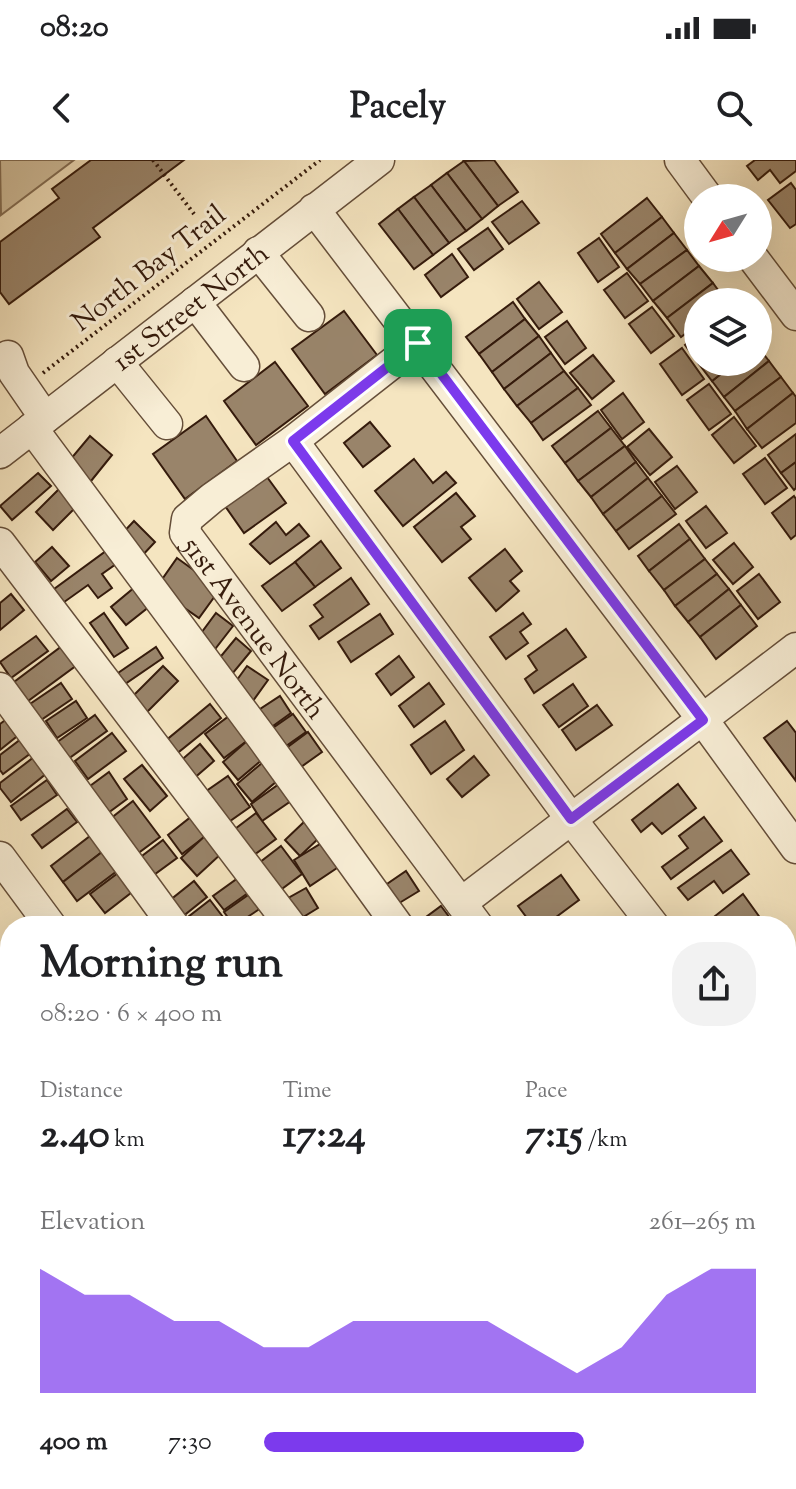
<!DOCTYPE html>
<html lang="en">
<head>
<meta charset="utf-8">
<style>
	:root { --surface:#fff; --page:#f2f2f2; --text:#202124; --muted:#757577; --accent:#7c3aed }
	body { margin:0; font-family:"Sorts Mill Goudy",serif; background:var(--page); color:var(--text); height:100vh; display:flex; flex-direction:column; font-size:30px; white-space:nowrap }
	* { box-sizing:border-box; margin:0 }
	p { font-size:26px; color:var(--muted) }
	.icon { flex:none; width:44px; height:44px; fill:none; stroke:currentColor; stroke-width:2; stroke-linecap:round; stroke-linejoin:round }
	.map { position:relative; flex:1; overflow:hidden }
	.details { position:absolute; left:0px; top:756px; width:796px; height:574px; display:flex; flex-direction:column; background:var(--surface); border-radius:32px 32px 0 0; box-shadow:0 8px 32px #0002 }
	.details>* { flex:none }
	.needle { width:52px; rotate:233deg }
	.tools { position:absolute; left:684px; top:24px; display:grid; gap:16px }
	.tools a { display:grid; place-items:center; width:88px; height:88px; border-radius:50%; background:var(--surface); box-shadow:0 8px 32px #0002; font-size:40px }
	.pin { position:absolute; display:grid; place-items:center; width:68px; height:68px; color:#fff; margin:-34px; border-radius:16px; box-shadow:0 4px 12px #0006 }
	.round { display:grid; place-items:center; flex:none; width:84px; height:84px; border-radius:32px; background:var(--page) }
	.summary { display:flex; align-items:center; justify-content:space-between; height:136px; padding:0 40px }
	h1 { font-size:44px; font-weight:700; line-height:60px }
	.stats { display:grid; grid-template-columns:repeat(3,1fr); gap:12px; height:136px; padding:8px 40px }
	.stats div { display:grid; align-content:center }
	.stats b { font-size:40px; font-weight:700 }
	.stats small { font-size:22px; font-weight:400 }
	.stats p { font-size:22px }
	.chart { height:224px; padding:16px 40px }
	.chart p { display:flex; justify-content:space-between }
	.chart svg { width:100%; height:144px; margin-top:8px; fill:var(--accent); opacity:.7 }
	ul { padding:0 40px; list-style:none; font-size:26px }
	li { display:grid; grid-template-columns:128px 96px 1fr; align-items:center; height:60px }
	li i { height:20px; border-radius:10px; background:var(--accent) }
	.status { display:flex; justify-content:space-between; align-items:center; height:56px; padding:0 40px; background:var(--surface); direction:ltr }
	.status svg { height:22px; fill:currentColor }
	header { display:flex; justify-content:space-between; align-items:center; height:104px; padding:0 40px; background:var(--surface); font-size:36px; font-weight:700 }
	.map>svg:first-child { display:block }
</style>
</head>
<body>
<div class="status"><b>08:20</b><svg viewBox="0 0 49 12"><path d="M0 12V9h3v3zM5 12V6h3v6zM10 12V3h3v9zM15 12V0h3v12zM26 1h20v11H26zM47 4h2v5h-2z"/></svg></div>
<header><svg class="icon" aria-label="back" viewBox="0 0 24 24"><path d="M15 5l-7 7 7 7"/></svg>Pacely<svg class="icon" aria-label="search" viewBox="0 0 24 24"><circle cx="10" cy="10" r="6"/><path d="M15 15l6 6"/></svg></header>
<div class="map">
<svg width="796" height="1329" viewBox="0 0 796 1329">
	<rect width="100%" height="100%" fill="#f5e5c0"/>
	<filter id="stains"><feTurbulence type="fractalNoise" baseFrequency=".0025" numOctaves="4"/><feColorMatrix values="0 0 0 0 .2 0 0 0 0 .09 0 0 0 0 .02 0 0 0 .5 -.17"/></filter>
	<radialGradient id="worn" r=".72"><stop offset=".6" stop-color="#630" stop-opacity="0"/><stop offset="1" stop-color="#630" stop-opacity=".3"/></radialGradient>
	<path fill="#d4c3a1" stroke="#846f56" stroke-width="2" d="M 0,0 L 74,0 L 1,55 Z"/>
	<g fill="#99846a" stroke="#351b0c" stroke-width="2">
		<path d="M 91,0 L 184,0 L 93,68 L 100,77 L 9,144 L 0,132 L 0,82 L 59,38 L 52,29 Z"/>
		<path d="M 494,0 L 518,32 L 498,46 L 464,1 Z"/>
		<path d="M 755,0 L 796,0 L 796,11 L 780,23 L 770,10 L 758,20 L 747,6 Z"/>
		<path d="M 464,1 L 498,46 L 482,59 L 447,13 Z"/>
		<path d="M 447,13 L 482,59 L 466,71 L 431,25 Z"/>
		<path d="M 791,23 L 796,30 L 796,64 L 790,68 L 768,40 Z"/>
		<path d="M 431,25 L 466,71 L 449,83 L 414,37 Z"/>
		<path d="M 414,37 L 449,83 L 433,95 L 398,49 Z"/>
		<path d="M 647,38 L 662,57 L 615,93 L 601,74 Z"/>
		<path d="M 522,41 L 539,63 L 509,84 L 492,62 Z"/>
		<path d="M 398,49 L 433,95 L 414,109 L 379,64 Z"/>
		<path d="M 662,57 L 674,73 L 627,109 L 615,93 Z"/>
		<path d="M 488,68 L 503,89 L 474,110 L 458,89 Z"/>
		<path d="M 674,73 L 687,90 L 640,124 L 627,109 Z"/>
		<path d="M 599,78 L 619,107 L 598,122 L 578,93 Z"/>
		<path d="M 687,90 L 699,106 L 653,141 L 640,124 Z"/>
		<path d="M 452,94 L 468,117 L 441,137 L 425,115 Z"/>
		<path d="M 699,106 L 713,123 L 667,158 L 653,141 Z"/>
		<path d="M 627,113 L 648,141 L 625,158 L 604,130 Z"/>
		<path d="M 539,122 L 562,152 L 539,169 L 517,139 Z"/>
		<path d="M 713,123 L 726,141 L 698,142 L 698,164 L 681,177 L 667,158 Z"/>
		<path d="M 513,142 L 525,159 L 479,194 L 466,177 Z"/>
		<path d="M 652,147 L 674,176 L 651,193 L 629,164 Z"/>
		<path d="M 344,151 L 377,195 L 325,234 L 292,189 Z"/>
		<path d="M 525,159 L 539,176 L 492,212 L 479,194 Z"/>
		<path d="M 567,161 L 586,188 L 565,204 L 545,177 Z"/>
		<path d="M 698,175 L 698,202 L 703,202 L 699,204 L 685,185 Z"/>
		<path d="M 539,176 L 551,193 L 504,229 L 492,212 Z"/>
		<path d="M 758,187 L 769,201 L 724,237 L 712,221 L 736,202 L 758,202 Z"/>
		<path d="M 682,188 L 704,219 L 682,235 L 660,204 Z"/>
		<path d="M 551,193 L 564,211 L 517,246 L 504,229 Z"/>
		<path d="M 593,195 L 614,221 L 592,239 L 570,213 Z"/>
		<path d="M 769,201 L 781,217 L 735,251 L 724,237 Z"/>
		<path d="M 275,202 L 308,246 L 256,285 L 224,241 Z"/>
		<path d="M 703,202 L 736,202 L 712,221 L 699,204 Z"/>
		<path d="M 564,211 L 578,228 L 531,263 L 517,246 Z"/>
		<path d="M 781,217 L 793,233 L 747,269 L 735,251 Z"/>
		<path d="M 709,224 L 731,254 L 709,270 L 687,240 Z"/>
		<path d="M 578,228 L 591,245 L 543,280 L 531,263 Z"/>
		<path d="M 623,233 L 644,262 L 622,279 L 601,250 Z"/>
		<path d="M 793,233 L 796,237 L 796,263 L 762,288 L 747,269 Z"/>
		<path d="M 598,251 L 611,268 L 565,303 L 552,286 Z"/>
		<path d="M 206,256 L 237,301 L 185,339 L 153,294 Z"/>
		<path d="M 734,257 L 756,286 L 734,303 L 712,275 Z"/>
		<path d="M 370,262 L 390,286 L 363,307 L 344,283 Z"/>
		<path d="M 611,268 L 625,286 L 578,321 L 565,303 Z"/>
		<path d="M 649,269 L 672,297 L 650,315 L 627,287 Z"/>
		<path d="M 796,274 L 796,302 L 781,313 L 768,295 Z"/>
		<path d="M 90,276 L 112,295 L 87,326 L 64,307 Z"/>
		<path d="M 625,286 L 636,302 L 591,337 L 578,321 Z"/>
		<path d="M 765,298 L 787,328 L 765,344 L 743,314 Z"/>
		<path d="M 414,299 L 433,323 L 446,312 L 456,323 L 403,366 L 375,331 Z"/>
		<path d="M 636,302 L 648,318 L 603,354 L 591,337 Z"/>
		<path d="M 796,302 L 796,328 L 794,330 L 781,313 Z"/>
		<path d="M 677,306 L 697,332 L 675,349 L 655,322 Z"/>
		<path d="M 38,313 L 51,326 L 12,360 L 0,346 Z"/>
		<path d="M 267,317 L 286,343 L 244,373 L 225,346 Z"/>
		<path d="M 648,318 L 662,336 L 616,371 L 603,354 Z"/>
		<path d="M 61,327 L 78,345 L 53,370 L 36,352 Z"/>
		<path d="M 456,333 L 475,356 L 461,367 L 471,379 L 442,402 L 414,367 Z"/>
		<path d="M 662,336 L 676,354 L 629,389 L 616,371 Z"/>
		<path d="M 794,336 L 796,339 L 796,375 L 791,379 L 772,353 Z"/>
		<path d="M 706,346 L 727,373 L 706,388 L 686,361 Z"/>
		<path d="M 134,361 L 155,382 L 139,399 L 118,378 Z"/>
		<path d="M 276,362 L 286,375 L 299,364 L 309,376 L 270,404 L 250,384 Z"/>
		<path d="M 679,364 L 690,379 L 649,411 L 638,396 Z"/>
		<path d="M 690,379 L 705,399 L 664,430 L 649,411 Z"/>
		<path d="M 321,381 L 341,408 L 315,427 L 295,402 Z"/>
		<path d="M 734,383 L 753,407 L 733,424 L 713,400 Z"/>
		<path d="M 52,387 L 69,406 L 51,421 L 35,402 Z"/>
		<path d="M 505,389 L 522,411 L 510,421 L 519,431 L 496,451 L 469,418 Z"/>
		<path d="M 106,391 L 116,404 L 102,414 L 112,428 L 98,438 L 88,425 L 60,445 L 50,432 Z"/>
		<path d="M 177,398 L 220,429 L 199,458 L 156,428 Z"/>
		<path d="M 705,399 L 717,414 L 675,446 L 664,430 Z"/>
		<path d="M 295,402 L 315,427 L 282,451 L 262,426 Z"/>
		<path d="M 717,414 L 729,429 L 688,462 L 675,446 Z"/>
		<path d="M 759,414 L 780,442 L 758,459 L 737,431 Z"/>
		<path d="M 351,418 L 369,444 L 319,479 L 310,466 L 323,457 L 314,445 Z"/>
		<path d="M 135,427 L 150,446 L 126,465 L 111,447 Z"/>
		<path d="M 729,429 L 741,445 L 700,477 L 688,462 Z"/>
		<path d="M 11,434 L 24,450 L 0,470 L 0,443 Z"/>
		<path d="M 741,445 L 757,466 L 716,499 L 700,477 Z"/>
		<path d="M 104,453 L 128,488 L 114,497 L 90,463 Z"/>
		<path d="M 216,453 L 233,466 L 212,493 L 196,480 Z"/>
		<path d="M 523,453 L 531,464 L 520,472 L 528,483 L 506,499 L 490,477 Z"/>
		<path d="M 380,454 L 393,474 L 351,502 L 338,482 Z"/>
		<path d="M 566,469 L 586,497 L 534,533 L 525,519 L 537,510 L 528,496 Z"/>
		<path d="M 36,476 L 48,491 L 11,518 L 0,502 Z"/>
		<path d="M 236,478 L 251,491 L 228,519 L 212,507 Z"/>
		<path d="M 62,486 L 77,505 L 28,541 L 14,522 Z"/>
		<path d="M 156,487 L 163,498 L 125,524 L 118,513 Z"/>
		<path d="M 399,496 L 414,517 L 391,535 L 376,514 Z"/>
		<path d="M 163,506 L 178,521 L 145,554 L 130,539 Z"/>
		<path d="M 247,506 L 268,520 L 250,545 L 229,531 Z"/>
		<path d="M 61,523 L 72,539 L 38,562 L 27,546 Z"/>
		<path d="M 429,523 L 444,544 L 414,567 L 399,546 Z"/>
		<path d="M 573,524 L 588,546 L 559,567 L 543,545 Z"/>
		<path d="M 280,536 L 291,553 L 266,571 L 254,553 Z"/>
		<path d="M 76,541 L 87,558 L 57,578 L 46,561 Z"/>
		<path d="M 210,544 L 221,558 L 175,595 L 164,582 Z"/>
		<path d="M 597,545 L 612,565 L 576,590 L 562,570 Z"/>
		<path d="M 293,554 L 306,572 L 279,591 L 267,572 Z"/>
		<path d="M 95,555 L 107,571 L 68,599 L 56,583 Z"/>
		<path d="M 229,556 L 248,580 L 224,598 L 205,574 Z"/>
		<path d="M 8,558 L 21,573 L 0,590 L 0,564 Z"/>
		<path d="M 445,561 L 464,590 L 431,614 L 411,585 Z"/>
		<path d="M 787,561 L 796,573 L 796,621 L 764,578 Z"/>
		<path d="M 308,572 L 322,592 L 294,612 L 281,592 Z"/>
		<path d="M 112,573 L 126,591 L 88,619 L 75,601 Z"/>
		<path d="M 21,579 L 31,593 L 3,614 L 0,610 L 0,595 Z"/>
		<path d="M 247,581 L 263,599 L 238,620 L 223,602 Z"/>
		<path d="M 200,584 L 214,601 L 192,620 L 178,603 Z"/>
		<path d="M 474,596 L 489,615 L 462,637 L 447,619 Z"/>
		<path d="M 34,597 L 47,613 L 11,642 L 0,628 L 0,623 Z"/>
		<path d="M 262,603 L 277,621 L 252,642 L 237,624 Z"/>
		<path d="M 142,605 L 167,636 L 150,651 L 124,619 Z"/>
		<path d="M 109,612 L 127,639 L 108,653 L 90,626 Z"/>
		<path d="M 228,616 L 250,647 L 223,666 L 202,634 Z"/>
		<path d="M 47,620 L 57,635 L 21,660 L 11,646 Z"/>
		<path d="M 279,624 L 291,641 L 262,661 L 251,644 Z"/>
		<path d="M 678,624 L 696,648 L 662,674 L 652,663 L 641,672 L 632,660 Z"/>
		<path d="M 133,641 L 160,677 L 137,694 L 110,659 Z"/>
		<path d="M 67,649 L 77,662 L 42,688 L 32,675 Z"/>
		<path d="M 256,653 L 276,679 L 250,698 L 231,672 Z"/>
		<path d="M 192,656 L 207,675 L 182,694 L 168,675 Z"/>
		<path d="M 704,657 L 722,681 L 671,719 L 662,707 L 688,688 L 679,676 Z"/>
		<path d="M 305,661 L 320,677 L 300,696 L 285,680 Z"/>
		<path d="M 206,675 L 222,693 L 197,716 L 181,698 Z"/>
		<path d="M 90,676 L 102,692 L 63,722 L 51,706 Z"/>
		<path d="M 163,680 L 177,698 L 151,717 L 138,699 Z"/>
		<path d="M 325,681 L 340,706 L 310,726 L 294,700 Z"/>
		<path d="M 281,686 L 302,714 L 275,734 L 255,706 Z"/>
		<path d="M 731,690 L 749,714 L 723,733 L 714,721 L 688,740 L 678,728 Z"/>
		<path d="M 102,692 L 117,711 L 77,741 L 63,722 Z"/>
		<path d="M 122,710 L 136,729 L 105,753 L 90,734 Z"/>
		<path d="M 406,711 L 419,731 L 396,745 L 384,726 Z"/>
		<path d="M 561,715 L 579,740 L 544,766 L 533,766 L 518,746 Z"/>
		<path d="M 238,718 L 248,733 L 224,750 L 213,736 Z"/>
		<path d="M 194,721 L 207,737 L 182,757 L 169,741 Z"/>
		<path d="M 306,728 L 318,748 L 295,762 L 283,741 Z"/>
		<path d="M 251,733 L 261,748 L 234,766 L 224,752 Z"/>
		<path d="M 743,734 L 761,759 L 752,766 L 707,766 L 705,764 Z"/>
		<path d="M 210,740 L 223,757 L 212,766 L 195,766 L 188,757 Z"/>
		<path d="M 441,746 L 456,766 L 427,766 L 422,760 Z"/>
		<path d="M 10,786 L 10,821 L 0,828 L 0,793 Z"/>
		<path d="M 796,807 L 796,838 L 786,845 L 786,815 Z"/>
		<path d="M 10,908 L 10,937 L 0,927 L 0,918 Z"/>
		<path d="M 0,930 L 10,943 L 10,961 L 0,968 Z"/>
		<path d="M 0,996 L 10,1006 L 10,1039 L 2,1046 L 0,1044 Z"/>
		<path d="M 796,1025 L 796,1056 L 786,1063 L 786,1032 Z"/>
		<path d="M 0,1077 L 10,1084 L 10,1116 L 0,1109 Z"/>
		<path d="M 0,1146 L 10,1154 L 10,1186 L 0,1178 Z"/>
		<path d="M 0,1255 L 10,1265 L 10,1273 L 0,1283 Z"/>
		<path d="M 10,1283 L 10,1320 L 15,1320 L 3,1329 L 0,1329 L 0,1291 Z"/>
		<path d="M 151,1320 L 178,1320 L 192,1329 L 146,1329 Z"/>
		<path d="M 178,1320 L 214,1320 L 209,1329 L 192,1329 Z"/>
		<path d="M 297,1320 L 331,1320 L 322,1329 L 306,1329 Z"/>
		<path d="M 413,1320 L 428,1320 L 436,1329 L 404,1329 Z"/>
		<path d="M 583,1320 L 614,1320 L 602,1329 L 590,1329 Z"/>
	</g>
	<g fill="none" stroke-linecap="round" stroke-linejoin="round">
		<g stroke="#654e39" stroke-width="33">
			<g id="minor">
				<path d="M 680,0 L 708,38"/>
				<path d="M 314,49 L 703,560 L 796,688"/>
				<path d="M 258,92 L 309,156"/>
				<path d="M 753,98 L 796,155"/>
				<path d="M 195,142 L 244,206"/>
				<path id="s1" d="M 418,183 L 293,281 L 212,338 L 187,359 L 185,373 L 478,766"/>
				<path d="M 8,196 L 14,213 L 45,258"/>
				<path d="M 117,202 L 167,264"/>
				<path d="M 32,268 L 263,579 L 398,766"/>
				<path d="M 293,281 L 571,659 L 654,766"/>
				<path id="s2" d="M 0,293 L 379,0"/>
				<path d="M 0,383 L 291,766"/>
				<path d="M 0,528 L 174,766"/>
				<path d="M 0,697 L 51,766"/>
				<path d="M 461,743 L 796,488"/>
				<path d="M 0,900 L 10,892"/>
				<path d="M 786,937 L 796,950"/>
				<path d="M 0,1064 L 10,1056"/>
				<path d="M 786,1184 L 796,1198"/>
				<path d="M 0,1214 L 10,1226"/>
				<path d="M 81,1320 L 88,1329"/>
				<path d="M 276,1320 L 282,1329"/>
				<path d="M 471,1320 L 478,1329"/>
				<path d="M 515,1320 L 518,1329"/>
				<path d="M 19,1329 L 30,1320"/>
				<path d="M 227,1329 L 239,1320"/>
				<path d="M 554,1329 L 557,1320"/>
			</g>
		</g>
		<g stroke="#351b0c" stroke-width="41">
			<g id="major">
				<path d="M 786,1302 L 796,1294"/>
				<path d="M 710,1329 L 722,1320"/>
				<path d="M 753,1329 L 764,1320"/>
			</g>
		</g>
		<g stroke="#351b0c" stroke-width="4" stroke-dasharray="2 4" stroke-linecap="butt">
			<path d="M 153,0 L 194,54"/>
			<path d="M 43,213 L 320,0"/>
		</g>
		<use href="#minor" stroke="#f8eed6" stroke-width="30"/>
		<use href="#major" stroke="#f5e5c0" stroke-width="38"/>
	</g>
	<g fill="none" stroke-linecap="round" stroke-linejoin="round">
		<g stroke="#fff" stroke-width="16">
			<path id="route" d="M 418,183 L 703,560 L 571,659 L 293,281 Z"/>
		</g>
		<use href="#route" stroke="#7c3aed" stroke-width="10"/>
	</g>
	<g text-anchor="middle" stroke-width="6" stroke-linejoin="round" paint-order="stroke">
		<g font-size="28" fill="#351b0c" stroke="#f8eed6">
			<text transform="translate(148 107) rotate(-38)" y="10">North Bay Trail</text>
			<text dy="10" stroke="none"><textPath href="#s2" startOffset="240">1st Street North</textPath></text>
			<text dy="10" stroke="none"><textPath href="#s1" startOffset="422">51st Avenue North</textPath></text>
		</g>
	</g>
	<rect width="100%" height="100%" filter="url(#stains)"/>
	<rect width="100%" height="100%" fill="url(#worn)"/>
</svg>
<div class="tools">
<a><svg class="needle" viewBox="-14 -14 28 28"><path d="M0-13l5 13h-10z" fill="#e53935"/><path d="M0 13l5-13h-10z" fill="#757577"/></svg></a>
<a><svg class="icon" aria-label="layers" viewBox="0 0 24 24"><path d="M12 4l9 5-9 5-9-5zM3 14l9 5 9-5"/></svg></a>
</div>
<div class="pin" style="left:418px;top:183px;background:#1e9e55"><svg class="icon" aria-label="arrive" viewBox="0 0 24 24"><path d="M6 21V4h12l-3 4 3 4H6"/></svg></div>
<section class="details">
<div class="summary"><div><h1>Morning run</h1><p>08:20 · 6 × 400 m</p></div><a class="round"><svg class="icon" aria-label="share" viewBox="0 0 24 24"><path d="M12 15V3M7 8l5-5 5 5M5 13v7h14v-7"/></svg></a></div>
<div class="stats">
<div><p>Distance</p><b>2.40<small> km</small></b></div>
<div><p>Time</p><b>17:24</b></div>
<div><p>Pace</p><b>7:15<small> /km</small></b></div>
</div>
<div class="chart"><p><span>Elevation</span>261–265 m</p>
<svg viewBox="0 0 160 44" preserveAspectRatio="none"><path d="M0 44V6L10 14L20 14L30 22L40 22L50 30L60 30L70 22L80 22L90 22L100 22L110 30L120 38L130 30L140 14L150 6L160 6V44z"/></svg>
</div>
<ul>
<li><b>400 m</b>7:30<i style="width:65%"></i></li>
</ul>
</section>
</div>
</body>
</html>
